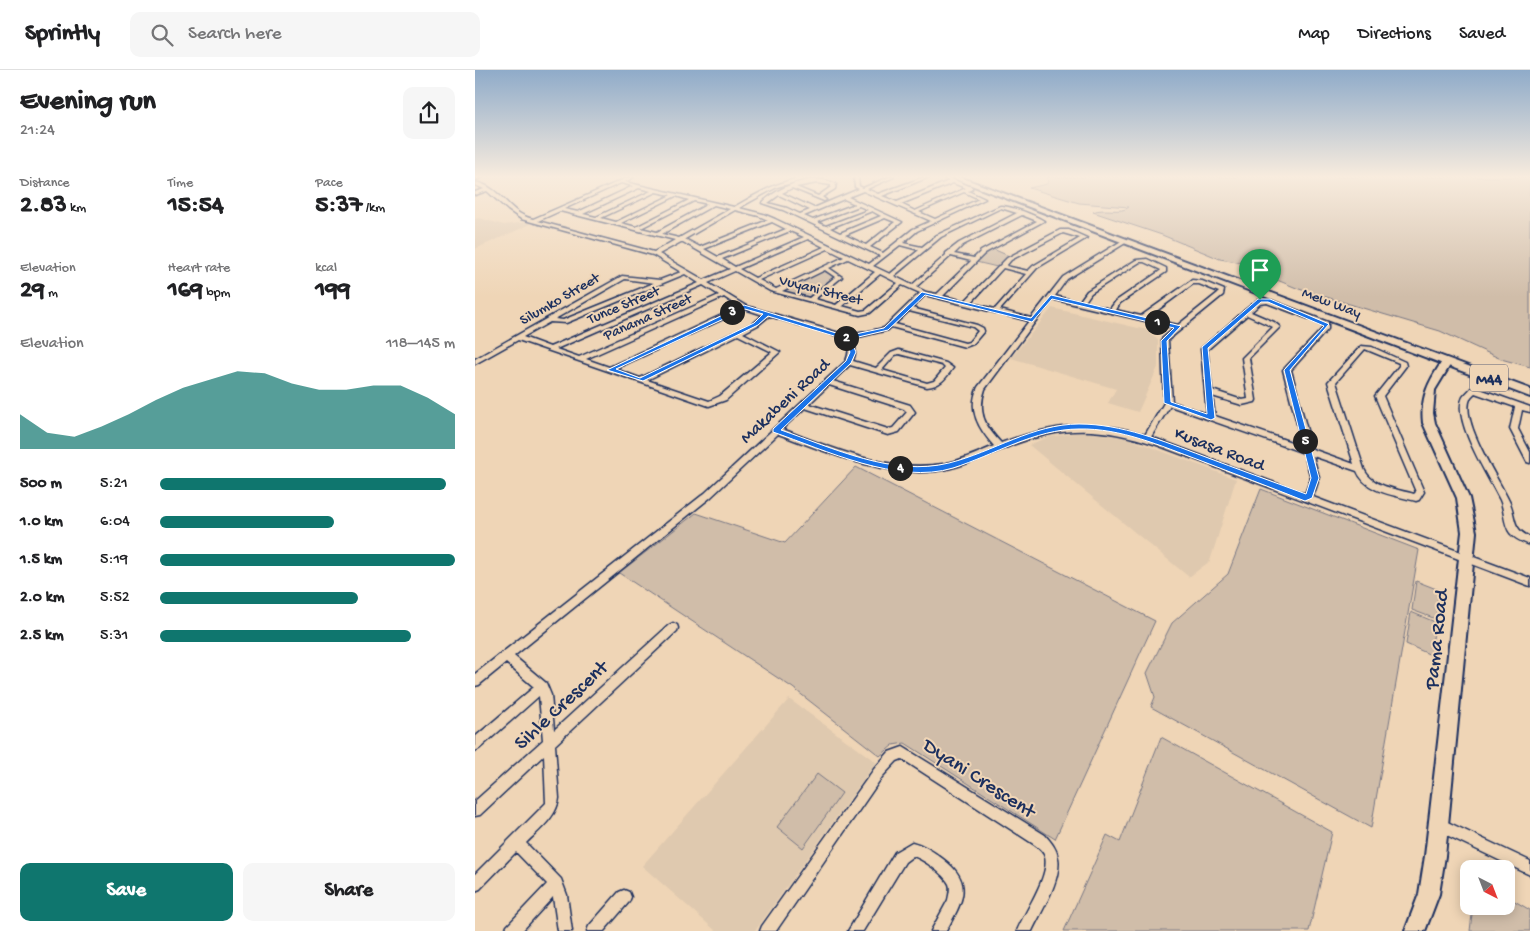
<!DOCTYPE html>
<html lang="en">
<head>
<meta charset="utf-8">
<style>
	:root { --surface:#fff; --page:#f6f6f6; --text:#202124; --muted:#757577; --line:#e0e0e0; --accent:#0f766e }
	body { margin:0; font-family:"Gochi Hand",sans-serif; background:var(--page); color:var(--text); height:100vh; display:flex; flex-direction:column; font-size:19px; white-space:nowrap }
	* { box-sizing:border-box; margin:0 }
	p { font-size:16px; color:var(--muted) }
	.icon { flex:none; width:28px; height:28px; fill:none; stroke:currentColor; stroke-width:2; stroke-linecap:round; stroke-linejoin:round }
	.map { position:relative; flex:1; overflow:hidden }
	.drawer { display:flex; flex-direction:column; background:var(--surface); width:475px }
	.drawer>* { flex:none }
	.needle { width:32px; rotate:138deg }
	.fabs { position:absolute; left:985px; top:790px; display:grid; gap:10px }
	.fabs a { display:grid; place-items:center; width:55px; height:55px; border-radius:10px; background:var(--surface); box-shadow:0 2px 12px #0003; font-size:25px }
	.pin { position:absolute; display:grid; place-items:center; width:42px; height:42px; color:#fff; margin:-51px -21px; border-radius:50% 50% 50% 0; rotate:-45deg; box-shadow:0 0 5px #0007 }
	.pin .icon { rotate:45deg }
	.km { position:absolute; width:25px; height:25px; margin:-12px; border-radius:50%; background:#222; color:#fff; font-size:14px; line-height:25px; text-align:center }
	.round { display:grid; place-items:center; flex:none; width:52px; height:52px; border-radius:10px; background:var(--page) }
	.overview { display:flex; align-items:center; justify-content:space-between; height:85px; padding:0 20px }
	h1 { font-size:28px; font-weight:700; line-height:38px }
	.metrics { display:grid; grid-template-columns:repeat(3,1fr); gap:8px; height:85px; padding:5px 20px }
	.metrics div { display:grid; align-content:center }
	.metrics b { font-size:25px; font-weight:700 }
	.metrics small { font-size:14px; font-weight:400 }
	.metrics p { font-size:14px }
	.chart { height:140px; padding:10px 20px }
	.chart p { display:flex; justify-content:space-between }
	.chart svg { width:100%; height:90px; margin-top:5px; fill:var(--accent); opacity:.7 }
	.button { display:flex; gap:10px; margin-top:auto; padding:10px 20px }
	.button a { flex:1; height:58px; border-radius:10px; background:var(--accent); color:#fff; font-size:20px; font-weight:700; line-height:58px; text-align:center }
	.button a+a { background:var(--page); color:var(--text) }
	ul { padding:0 20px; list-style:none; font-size:16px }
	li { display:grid; grid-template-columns:80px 60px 1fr; align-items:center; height:38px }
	li i { height:12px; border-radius:6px; background:var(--accent) }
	header { display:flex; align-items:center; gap:30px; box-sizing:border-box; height:70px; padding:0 25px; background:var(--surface); border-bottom:1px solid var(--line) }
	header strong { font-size:24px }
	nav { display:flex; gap:28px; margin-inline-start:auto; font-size:18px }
	.search { width:350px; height:45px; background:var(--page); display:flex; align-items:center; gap:12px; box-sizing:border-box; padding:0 18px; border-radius:10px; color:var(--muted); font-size:19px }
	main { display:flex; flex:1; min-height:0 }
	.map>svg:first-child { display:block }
</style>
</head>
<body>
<header>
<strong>Sprintly</strong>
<div class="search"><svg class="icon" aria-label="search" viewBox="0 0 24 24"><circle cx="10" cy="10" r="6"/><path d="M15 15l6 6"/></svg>Search here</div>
<nav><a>Map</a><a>Directions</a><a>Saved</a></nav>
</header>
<main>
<section class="drawer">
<div class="overview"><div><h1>Evening run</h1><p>21:24</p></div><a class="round"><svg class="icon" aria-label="share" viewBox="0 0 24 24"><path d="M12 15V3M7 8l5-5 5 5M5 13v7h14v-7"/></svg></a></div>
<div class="metrics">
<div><p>Distance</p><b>2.83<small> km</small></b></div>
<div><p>Time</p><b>15:54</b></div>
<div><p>Pace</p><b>5:37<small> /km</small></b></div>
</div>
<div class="metrics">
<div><p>Elevation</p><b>29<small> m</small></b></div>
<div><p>Heart rate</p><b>169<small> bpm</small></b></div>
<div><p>kcal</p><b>199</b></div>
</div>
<div class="chart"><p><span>Elevation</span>118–145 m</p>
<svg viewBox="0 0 160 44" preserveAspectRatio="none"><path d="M0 44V27L10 36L20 38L30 33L40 27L50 20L60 14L70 10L80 6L90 7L100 12L110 15L120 15L130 13L140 13L150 19L160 27V44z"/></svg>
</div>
<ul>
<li><b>500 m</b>5:21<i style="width:97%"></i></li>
<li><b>1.0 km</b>6:04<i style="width:59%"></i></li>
<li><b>1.5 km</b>5:19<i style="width:100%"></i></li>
<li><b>2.0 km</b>5:52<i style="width:67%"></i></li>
<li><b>2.5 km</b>5:31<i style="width:85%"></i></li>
</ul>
<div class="button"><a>Save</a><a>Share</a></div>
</section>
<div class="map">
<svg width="1055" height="861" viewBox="0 0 1055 861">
	<rect width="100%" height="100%" fill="#efd5b6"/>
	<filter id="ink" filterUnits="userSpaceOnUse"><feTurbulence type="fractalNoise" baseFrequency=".02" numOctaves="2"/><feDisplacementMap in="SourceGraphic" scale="10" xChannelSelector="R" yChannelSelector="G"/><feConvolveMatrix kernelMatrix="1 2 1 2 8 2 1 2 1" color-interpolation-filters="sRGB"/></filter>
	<g filter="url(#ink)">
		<g fill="#dfc9af">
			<path d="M 4,148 L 29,155 L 52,152 L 56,154 L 0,179 L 0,149 Z"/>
			<path d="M 577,238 L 676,261 L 675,263 L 683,269 L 683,297 L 663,342 L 633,333 L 641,319 L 536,288 Z"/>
			<path d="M 608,362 L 649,367 L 761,409 L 735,491 L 714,507 L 554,375 L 573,367 Z"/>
			<path d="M 314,629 L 401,692 L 280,861 L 241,861 L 167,796 Z"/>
		</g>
		<g fill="#d0bda9" stroke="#767684">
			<path d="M 570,107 L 1055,107 L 1055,297 L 1026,289 L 965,261 L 824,219 L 785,203 L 773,194 L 745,189 L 687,165 L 618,142 C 628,137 647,144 654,137 L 604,133 L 554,118 L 572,114 L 573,109 Z"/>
			<path d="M 518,179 L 534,186 L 522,197 L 501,192 Z"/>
			<path d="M 348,201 L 362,207 L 335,228 L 307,221 Z"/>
			<path d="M 381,397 L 680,551 L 580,769 L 430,673 L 418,675 L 405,686 L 318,618 L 144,503 L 221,443 L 310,473 Z"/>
			<path d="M 786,419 L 944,480 L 896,758 L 676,637 L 680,627 L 672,603 L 697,553 L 753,504 Z"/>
			<path d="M 941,511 L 964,520 L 961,549 L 937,540 Z"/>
			<path d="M 936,542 L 960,552 L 956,585 L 931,574 Z"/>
			<path d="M 686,667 L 857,762 L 834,861 L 589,861 L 632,765 L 645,772 Z"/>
			<path d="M 342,704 L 367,723 L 328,778 L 302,757 Z"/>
			<path d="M 1031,826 L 1055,840 L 1055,861 L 995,861 L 998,836 L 1031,836 Z"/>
		</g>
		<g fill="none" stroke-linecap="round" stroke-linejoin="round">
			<g stroke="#1b2f5e" stroke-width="3">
				<g id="street">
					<path d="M 154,107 L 159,107 L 150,112 L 259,137 C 284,123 309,107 339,107 L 302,117 L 264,138 L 288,144 L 300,149 L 394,194 L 405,186 L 308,140 L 287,133 C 304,116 339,102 361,114 L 360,119 L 347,127 L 351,130 L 349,131 L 317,118 L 307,123 L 339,138 L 384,119 L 380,117 L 379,107 L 383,107 L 384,116 L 388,118 L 414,107 L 419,107 L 392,119 L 403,124 L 449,107 L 454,107 L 407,126 L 422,132 L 474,111 L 466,107 L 471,107 L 497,117 L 497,119 L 493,121 L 510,129 L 442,161 L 428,173 L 447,177 L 462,165 L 525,136 C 537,136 559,145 569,151 L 510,183 L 468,226 L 490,231 L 532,188 L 585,160 L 594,160 L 612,168 L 562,198 L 525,240 L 556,248 L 588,207 L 648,170 L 652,170 L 652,172 L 592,209 L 580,226 L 604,232 L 612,221 L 661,190 L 672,189 L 691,198 L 691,202 L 645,233 L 641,240 L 666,246 L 717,210 L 727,211 L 749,220 L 748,225 L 693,270 L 697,332 L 732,344 L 726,279 L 769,241 L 783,230 L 795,230 L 853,252 L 853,259 L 816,300 L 837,379 L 879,394 L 853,312 L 886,276 L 897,277 L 930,292 L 931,296 L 908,326 L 949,422 L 944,430 L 941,431 C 920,425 891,423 882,401 L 838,386 L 844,408 L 838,427 L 1055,508 L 1055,516 L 682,375 C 625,356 586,355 530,378 C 508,387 486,398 461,401 C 406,407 353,382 303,364 L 236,427 L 39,586 L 71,613 L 76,625 L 79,660 L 194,555 L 198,553 L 202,555 L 203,558 L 202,561 L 80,675 L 84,728 C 82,747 64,760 51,773 L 86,809 L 92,825 L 97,861 L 83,861 L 78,827 L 47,861 L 30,861 L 32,856 L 72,814 L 41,782 L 5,819 L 0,821 L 0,804 L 71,733 L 69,685 L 5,745 L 0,746 L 0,731 L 68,670 L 64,626 L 4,679 L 0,681 L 0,667 L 59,617 L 31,593 L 4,615 L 0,616 L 0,604 L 230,423 L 371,291 C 376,278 374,275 364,266 L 294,246 L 283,255 L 268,263 L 305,282 L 251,330 L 234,336 L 43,270 L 0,294 L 0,289 L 147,206 L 185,210 L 206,202 L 178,185 L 46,149 L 33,140 L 12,121 L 0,125 L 0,122 L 9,119 L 0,115 L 0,112 C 5,113 11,115 15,118 C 31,128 37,144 58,149 ZM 146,113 L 158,116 L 103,142 L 89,139 ZM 342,113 L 356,115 L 356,117 L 343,126 L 321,117 ZM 478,113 L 491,118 L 440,141 L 426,134 ZM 164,118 L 176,121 L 121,147 L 108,144 ZM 388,121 L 456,151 L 438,159 L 408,183 L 395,177 L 427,152 L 373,127 ZM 181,122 L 196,125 L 141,152 L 126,148 ZM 489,122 L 504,129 L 460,149 L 444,142 ZM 304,125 L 335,140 L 325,144 L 312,138 L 293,133 ZM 201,126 L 214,130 L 161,157 L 146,153 ZM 369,129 L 380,134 L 338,150 L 329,146 ZM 219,131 L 233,134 L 182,162 L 166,158 ZM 239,135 L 255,139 L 204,168 L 187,164 ZM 384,136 L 393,140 L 351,156 L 342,152 ZM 526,138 L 542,143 L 484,173 L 471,183 L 471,185 L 437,215 L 419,206 L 466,167 ZM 260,140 L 284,146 L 293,150 L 225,177 L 210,169 ZM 85,141 L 200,170 L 179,182 L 63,151 ZM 397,141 L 406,146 L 365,163 L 355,158 ZM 547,145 L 562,151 L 506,181 L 499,188 L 479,184 L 488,175 ZM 410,148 L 420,152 L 391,175 L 370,165 ZM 297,152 L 311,159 L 243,187 L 229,179 ZM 315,161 L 329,167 L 260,197 L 247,189 ZM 588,163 L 605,168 L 558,196 L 553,201 L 531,196 L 536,190 ZM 333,169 L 349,177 L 280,208 L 264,199 ZM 206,172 L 208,172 L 255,199 L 229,210 L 184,184 ZM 425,175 L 444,180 L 415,204 L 398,196 ZM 353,179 L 369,187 L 301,219 L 284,210 ZM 476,186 L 496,191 L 462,224 L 451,222 L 441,217 ZM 373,189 L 400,202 L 361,235 L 340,229 L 367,207 L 354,198 ZM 665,192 L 669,192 L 686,200 L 685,201 L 641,231 L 635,239 L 609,233 L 616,223 ZM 528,198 L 551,204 L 520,239 L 496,233 ZM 350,200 L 360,207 L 334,228 L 307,221 ZM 260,201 L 295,221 L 385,245 L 395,243 L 427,215 L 445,223 L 409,258 L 371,266 L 368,264 L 271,236 L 233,213 ZM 210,204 L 224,213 L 75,277 L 48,267 L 75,252 L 91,253 ZM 405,204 L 423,213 L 391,240 L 385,241 L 367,236 ZM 150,209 L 179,213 L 88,250 L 80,249 ZM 718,214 L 724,214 L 744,222 L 743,223 L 703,255 L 672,248 ZM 228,215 L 244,225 L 104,287 L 81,279 ZM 450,225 L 554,251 L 503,317 C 492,340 504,359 519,376 C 503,383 486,391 468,394 C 413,403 358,378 307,359 L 330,338 L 413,365 L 424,362 L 440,342 L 435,335 L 358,311 L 375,295 L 452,317 C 465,316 471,308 478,298 L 471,293 L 424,280 L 416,283 L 401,298 L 378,291 C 381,283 382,275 375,269 L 413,260 L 416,257 L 490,277 L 498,274 L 509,261 L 508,258 L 502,255 L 437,238 ZM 249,227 L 264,237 L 134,297 L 111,289 ZM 577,229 L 700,258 L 687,269 L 689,333 L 670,365 C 619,348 575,355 526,373 C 510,356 502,343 510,319 ZM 792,233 L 848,254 L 848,258 L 808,300 L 828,376 L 740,346 L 737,326 L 767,335 L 780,332 L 781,330 L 774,288 L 805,257 L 799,252 L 776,242 L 785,234 ZM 270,239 L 288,245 L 279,253 L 165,308 L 140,299 ZM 434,241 L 498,257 L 503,261 L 494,272 L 490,273 L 420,254 ZM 772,245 L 798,257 L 767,288 L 773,329 L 767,330 L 737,320 L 732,280 ZM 263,265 L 297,282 L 245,326 L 234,331 L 172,310 ZM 890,279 L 924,293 L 924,296 L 900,326 L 941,422 L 939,424 C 922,419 897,417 889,399 L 861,312 ZM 424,284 L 467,295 L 470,298 L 459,311 L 452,313 L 407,300 L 420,285 ZM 354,315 L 429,339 L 432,342 L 418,358 L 413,359 L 334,334 ZM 695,336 L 829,383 L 836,408 L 830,424 L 676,367 Z"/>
					<path d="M 996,318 L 1002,318 L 1055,337 L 1055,342 L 1047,340 L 1043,359 L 1055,382 L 1055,393 L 1052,392 L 1035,359 L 1040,337 L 1000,323 C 998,325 996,326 995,329 C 985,351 1023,408 1033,429 C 1042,445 1035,458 1055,467 L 1055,475 C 1048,472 1040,469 1035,463 C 1028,453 1030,441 1025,430 C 1015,409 976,349 988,327 C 990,324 994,321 996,318 Z"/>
					<path d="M 428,677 L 570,765 C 576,772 582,779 583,788 C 587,809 566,842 557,861 L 542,861 C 549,843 575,806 570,787 C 569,782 564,778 560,775 L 427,689 L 422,691 L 407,707 L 301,861 L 285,861 L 287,856 L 399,699 L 414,682 Z"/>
					<path d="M 964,748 L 1055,791 L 1055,805 L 959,759 L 958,754 L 959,749 Z"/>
					<path d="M 437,772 C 449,775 459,782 468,789 C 500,813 487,832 471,861 L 456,861 L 473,830 C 474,825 476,818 474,814 C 469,804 448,789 438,786 L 430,792 L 388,861 L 373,861 L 420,782 Z"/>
					<path d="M 149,820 L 154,822 L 156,827 L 154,832 L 129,861 L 112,861 L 114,856 L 144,822 Z"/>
				</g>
			</g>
			<g stroke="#1b2f5e" stroke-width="4">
				<path id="secondary" d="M 972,289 L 977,292 L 960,320 L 958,343 L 960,353 L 994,428 L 1001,462 L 970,786 L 964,824 L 950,861 L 930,861 L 944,824 L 950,786 L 987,462 L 982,428 L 948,353 C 945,327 954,311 968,290 Z"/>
			</g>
			<g stroke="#1b2f5e" stroke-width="4">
				<g id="primary">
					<path d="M 0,107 L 7,107 L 0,110 Z"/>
					<path d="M 475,107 L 485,107 L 1055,319 L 1055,327 Z"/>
				</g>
			</g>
			<use href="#street" fill="#efd5b6" fill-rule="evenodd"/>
			<use href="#secondary" fill="#efd5b6" fill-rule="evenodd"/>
			<use href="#primary" fill="#efd5b6" fill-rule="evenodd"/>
		</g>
	</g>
	<linearGradient id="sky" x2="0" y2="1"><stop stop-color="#8fabc9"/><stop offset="0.47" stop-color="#f8ecde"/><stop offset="1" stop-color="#f8ecde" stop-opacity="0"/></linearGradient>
	<rect width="1055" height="227" fill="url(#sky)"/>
	<path fill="#1a73e8" stroke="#fff" fill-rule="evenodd" d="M 447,222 L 556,248 L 576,225 L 706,256 L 692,271 L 696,332 L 732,344 L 727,277 L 783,229 L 795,229 L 854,254 L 815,300 L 844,408 L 837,428 L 830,431 C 795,417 760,404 724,390 C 686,376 646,358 604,359 C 560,359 519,385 478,398 C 423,415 350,380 298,362 L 298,359 L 371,291 L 375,282 L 369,269 L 293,246 L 283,255 L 168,311 L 132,300 L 269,235 L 371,266 L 409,258 ZM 450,225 L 557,252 L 577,229 L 699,258 L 686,271 L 689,333 L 736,350 L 740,348 L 733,278 L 786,232 L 793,232 L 849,256 L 809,300 L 836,408 L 831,424 C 796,411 762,399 728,386 C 688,371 647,354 604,354 C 558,354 518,382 474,393 C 418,407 358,378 306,360 L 376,293 L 381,282 L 375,269 L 413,260 ZM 270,239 L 288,244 L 279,253 L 165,308 L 141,299 Z"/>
	<g text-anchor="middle" stroke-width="4" stroke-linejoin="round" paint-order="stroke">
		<g font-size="15" fill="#1b2f5e" stroke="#efd5b6">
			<text transform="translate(346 219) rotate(14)" y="5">Vuyani Street</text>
			<text transform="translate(84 228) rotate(-30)" y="5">Silumko Street</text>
			<text transform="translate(857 232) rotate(21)" y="5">Mew Way</text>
			<text transform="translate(148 234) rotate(-23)" y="5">Tunce Street</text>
			<text transform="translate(172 246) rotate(-24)" y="5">Panama Street</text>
		</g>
		<rect fill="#efd5b6" stroke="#5b6178" stroke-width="1" x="995" y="294.5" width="38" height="27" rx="4"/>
		<g font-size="16" font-weight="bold" fill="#1b2f5e">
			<text x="1014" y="314">M44</text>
		</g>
		<g font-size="18" fill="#1b2f5e" stroke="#efd5b6">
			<text transform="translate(309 330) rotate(-43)" y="6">Makabeni Road</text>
			<text transform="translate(745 378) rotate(21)" y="6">Kusasa Road</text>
		</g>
		<g font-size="21" fill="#1b2f5e" stroke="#efd5b6">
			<text transform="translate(960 569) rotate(-84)" y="7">Pama Road</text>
			<text transform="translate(85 634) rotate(-43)" y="7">Sihle Crescent</text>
			<text transform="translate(505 707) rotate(33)" y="7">Dyani Crescent</text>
		</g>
	</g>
</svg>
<div class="fabs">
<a><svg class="needle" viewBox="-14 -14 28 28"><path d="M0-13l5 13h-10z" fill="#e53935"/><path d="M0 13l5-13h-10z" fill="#757577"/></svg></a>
</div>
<div class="pin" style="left:785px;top:230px;background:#1e9e55"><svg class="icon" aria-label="arrive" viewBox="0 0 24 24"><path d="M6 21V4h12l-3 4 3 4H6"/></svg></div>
<b class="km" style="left:682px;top:252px">1</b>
<b class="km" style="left:371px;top:268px">2</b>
<b class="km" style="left:257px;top:242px">3</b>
<b class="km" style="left:425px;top:398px">4</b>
<b class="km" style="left:830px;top:371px">5</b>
</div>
</main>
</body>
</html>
